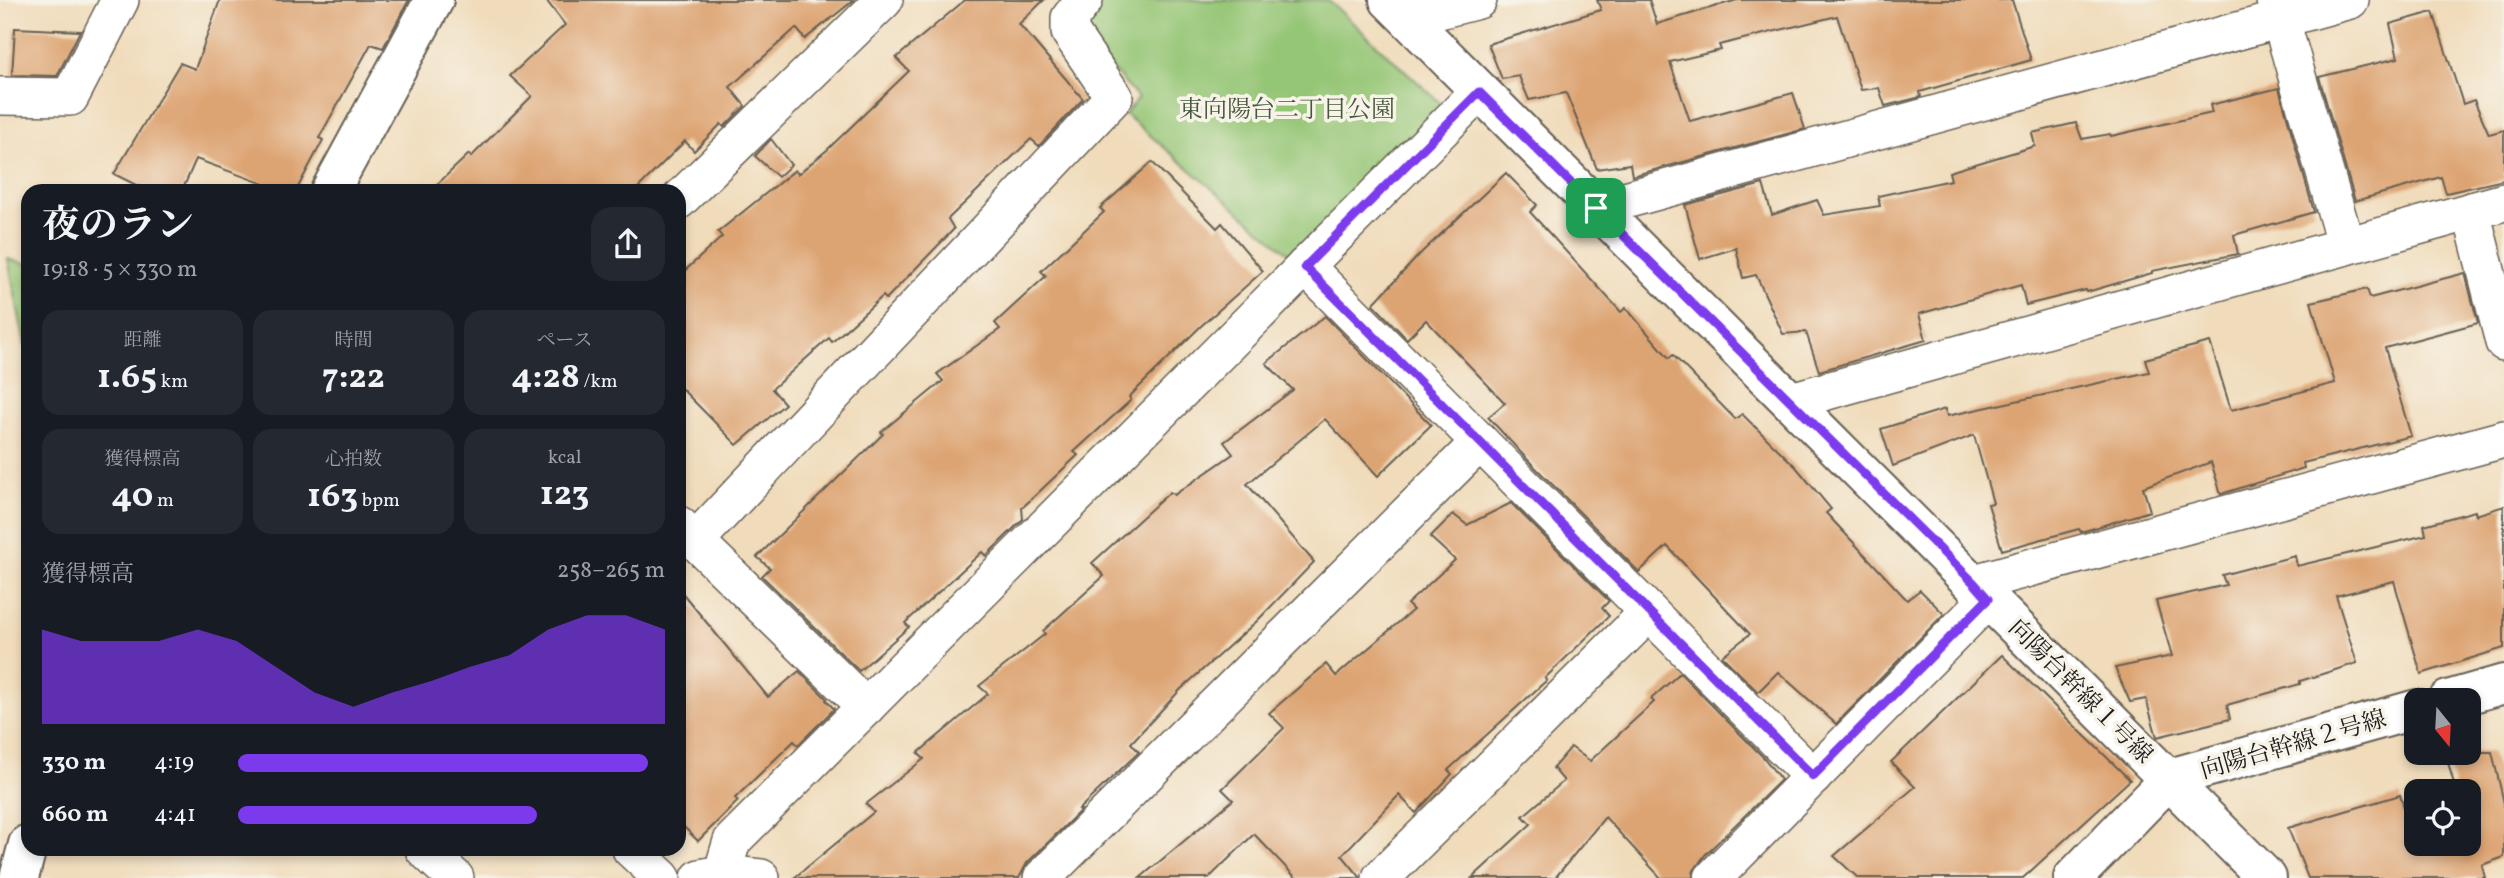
<!DOCTYPE html>
<html lang="ja">
<head>
<meta charset="utf-8">
<style>
	:root { --surface:#171b24; --page:#242831; --text:#f1f3f6; --muted:#9ea1a6; --accent:#7c3aed }
	body { margin:0; font-family:Vollkorn,"Noto Serif JP",serif; background:var(--page); color:var(--text); height:100vh; display:flex; flex-direction:column; font-size:26px; white-space:nowrap }
	* { box-sizing:border-box; margin:0 }
	p { font-size:23px; color:var(--muted) }
	.icon { flex:none; width:38px; height:38px; fill:none; stroke:currentColor; stroke-width:2; stroke-linecap:round; stroke-linejoin:round }
	.map { position:relative; flex:1; overflow:hidden }
	.sheet { position:absolute; left:21px; top:184px; width:665px; height:672px; display:flex; flex-direction:column; background:var(--surface); border-radius:21px; box-shadow:0 4px 10px #0003 }
	.sheet>* { flex:none }
	.needle { width:46px; rotate:162deg }
	.fabs { position:absolute; left:2404px; top:688px; display:grid; gap:14px }
	.fabs a { display:grid; place-items:center; width:77px; height:77px; border-radius:14px; background:var(--surface); box-shadow:0 4px 10px #0003; font-size:35px }
	.pin { position:absolute; display:grid; place-items:center; width:60px; height:60px; color:#fff; margin:-30px; border-radius:14px; box-shadow:0 4px 10px #0006 }
	.round { display:grid; place-items:center; flex:none; width:74px; height:74px; border-radius:21px; background:var(--page) }
	.head { display:flex; align-items:center; justify-content:space-between; height:119px; padding:0 21px }
	h1 { font-size:38px; font-weight:700; line-height:52px }
	.stats { display:grid; grid-template-columns:repeat(3,1fr); gap:10px; height:119px; padding:7px 21px }
	.stats div { display:grid; align-content:center; border-radius:18px; background:var(--page); text-align:center }
	.stats b { font-size:35px; font-weight:700 }
	.stats small { font-size:19px; font-weight:400 }
	.stats p { font-size:19px }
	.chart { height:196px; padding:14px 21px }
	.chart p { display:flex; justify-content:space-between }
	.chart svg { width:100%; height:126px; margin-top:7px; fill:var(--accent); opacity:.7 }
	ul { padding:0 21px; list-style:none; font-size:23px }
	li { display:grid; grid-template-columns:112px 84px 1fr; align-items:center; height:52px }
	li i { height:18px; border-radius:9px; background:var(--accent) }
	.map>svg:first-child { display:block }
</style>
</head>
<body>
<div class="map">
<svg width="2504" height="878" viewBox="0 0 2504 878">
	<rect width="100%" height="100%" fill="#f7f3e8"/>
	<filter id="ink" filterUnits="userSpaceOnUse"><feTurbulence type="fractalNoise" baseFrequency=".0143" numOctaves="2"/><feDisplacementMap in="SourceGraphic" scale="14" xChannelSelector="R" yChannelSelector="G"/><feConvolveMatrix kernelMatrix="1 2 1 2 8 2 1 2 1" color-interpolation-filters="sRGB"/></filter>
	<filter id="wash" filterUnits="userSpaceOnUse"><feTurbulence type="fractalNoise" baseFrequency=".00686" numOctaves="4" result="noise"/><feDisplacementMap in="SourceGraphic" scale="28" xChannelSelector="R" yChannelSelector="G"/><feGaussianBlur stdDeviation="1.57" result="paint"/><feColorMatrix in="noise" values="0 0 0 0 0 0 0 0 0 0 0 0 0 0 0 0 0 1.4 0 .05"/><feComposite in="paint" operator="in"/></filter>
	<g filter="url(#wash)">
		<rect width="100%" height="100%" fill="#f0dbba"/>
		<g fill="#95c676" stroke="#587149" stroke-width="2">
			<path d="M 1097,0 L 1328,0 L 1445,107 L 1294,258 L 1125,114 L 1138,98 L 1086,40 L 1078,22 Z"/>
			<path d="M 8,259 L 28,264 L 28,360 Z"/>
		</g>
		<g id="blocks">
			<g fill="#dda473">
				<path d="M 220,0 L 409,0 L 383,48 L 371,44 L 319,138 L 323,140 L 296,191 L 283,191 L 196,159 L 182,191 L 148,191 L 114,174 L 180,63 L 195,69 Z"/>
				<path d="M 546,0 L 854,0 L 805,39 L 796,28 L 730,87 L 745,106 L 724,127 L 721,124 L 694,151 L 685,141 L 635,191 L 430,191 L 469,154 L 471,157 L 532,96 L 510,76 L 565,25 Z"/>
				<path d="M 965,0 L 1044,0 L 1019,24 L 1083,99 L 1039,146 L 1031,139 L 948,219 L 954,229 L 886,299 L 883,296 L 832,342 L 829,338 L 772,389 L 785,404 L 737,445 L 679,386 L 679,276 L 722,237 L 718,232 L 795,170 L 798,174 L 827,150 L 909,71 L 896,58 Z"/>
				<path d="M 1597,0 L 1649,0 L 1657,24 L 1737,0 L 2012,0 L 2031,60 L 1920,92 L 1921,97 L 1885,106 L 1879,88 L 1861,90 L 1837,16 L 1719,45 L 1721,50 L 1670,62 L 1690,121 L 1793,93 L 1805,129 L 1632,176 L 1630,164 L 1597,169 L 1566,93 L 1529,100 L 1519,76 L 1502,79 L 1488,44 L 1601,10 Z"/>
				<path d="M 2433,12 L 2463,104 L 2474,100 L 2489,134 L 2504,130 L 2504,180 L 2446,193 L 2441,177 L 2355,201 L 2319,77 L 2398,58 L 2390,24 Z"/>
				<path d="M 15,28 L 80,31 L 57,76 L 12,75 Z"/>
				<path d="M 2279,88 L 2314,212 L 2234,235 L 2238,254 L 2152,271 L 2152,273 L 2087,292 L 2086,290 L 2026,305 L 2021,285 L 1919,314 L 1926,340 L 1819,371 L 1806,332 L 1783,334 L 1756,275 L 1743,278 L 1736,248 L 1700,259 L 1685,205 L 1763,184 L 1772,215 L 1817,200 L 1824,215 L 1880,206 L 1878,196 L 1951,180 L 1949,172 L 2035,146 L 2032,133 L 2076,123 L 2082,139 L 2110,134 L 2111,136 L 2212,113 L 2210,105 Z"/>
				<path d="M 771,139 L 791,165 L 778,177 L 755,156 Z"/>
				<path d="M 1152,162 L 1217,228 L 1222,223 L 1263,271 L 1201,326 L 1129,397 L 1131,400 L 1074,452 L 1078,455 L 1022,508 L 1023,519 L 986,556 L 982,552 L 905,623 L 909,627 L 859,671 L 762,576 L 770,568 L 757,557 L 883,434 L 881,432 L 943,381 L 937,374 L 1000,329 L 995,323 L 1046,276 L 1041,271 L 1104,212 L 1100,208 Z"/>
				<path d="M 1506,173 L 1537,205 L 1530,212 L 1621,312 L 1626,308 L 1669,358 L 1673,355 L 1735,419 L 1742,414 L 1796,467 L 1831,509 L 1826,513 L 1907,600 L 1920,590 L 1944,614 L 1836,724 L 1778,672 L 1758,692 L 1722,656 L 1750,634 L 1667,546 L 1639,572 L 1525,457 L 1488,417 L 1505,403 L 1426,320 L 1407,339 L 1373,304 L 1422,252 Z"/>
				<path d="M 2465,273 L 2478,323 L 2385,348 L 2411,436 L 2303,463 L 2304,468 L 2221,494 L 2211,462 L 2143,487 L 2150,511 L 2081,532 L 2079,529 L 2002,550 L 1988,504 L 1993,503 L 1974,435 L 1893,466 L 1881,429 L 1945,409 L 1947,416 L 2149,372 L 2145,359 L 2210,342 L 2231,410 L 2335,383 L 2311,302 L 2367,289 L 2370,298 Z"/>
				<path d="M 1325,316 L 1431,425 L 1378,476 L 1325,419 L 1247,484 L 1314,562 L 1257,621 L 1181,689 L 1131,743 L 1139,752 L 1079,809 L 1081,810 L 1027,863 L 1019,878 L 794,878 L 874,812 L 866,804 L 924,759 L 918,753 L 988,694 L 979,686 L 1045,634 L 1043,631 L 1104,576 L 1092,563 L 1170,492 L 1174,495 L 1233,454 L 1224,442 L 1293,390 L 1266,363 Z"/>
				<path d="M 1511,503 L 1609,601 L 1602,608 L 1609,616 L 1545,678 L 1547,680 L 1448,770 L 1452,774 L 1416,813 L 1399,795 L 1342,855 L 1361,878 L 1296,878 L 1254,834 L 1209,878 L 1140,878 L 1233,800 L 1222,789 L 1284,728 L 1269,713 L 1326,664 L 1336,676 L 1413,610 L 1407,604 L 1455,560 L 1430,537 L 1453,514 L 1467,525 Z"/>
				<path d="M 2504,506 L 2504,648 L 2421,674 L 2394,581 L 2336,596 L 2357,663 L 2300,681 L 2300,684 L 2227,705 L 2230,719 L 2157,737 L 2146,699 L 2130,702 L 2115,668 L 2172,656 L 2156,601 L 2226,585 L 2222,575 L 2295,556 L 2297,566 L 2426,535 L 2424,525 L 2475,511 L 2476,515 Z"/>
				<path d="M 679,589 L 768,697 L 799,671 L 827,699 L 826,700 L 834,709 L 798,745 L 794,741 L 735,798 L 738,801 L 698,841 L 679,822 Z"/>
				<path d="M 2002,655 L 2130,780 L 2023,878 L 1858,878 L 1834,856 L 1915,787 L 1891,762 Z"/>
				<path d="M 1680,673 L 1764,758 L 1781,780 L 1705,855 L 1693,872 L 1693,878 L 1661,878 L 1605,817 L 1555,878 L 1472,878 L 1531,824 L 1523,816 L 1564,781 L 1553,768 L 1571,747 L 1590,761 L 1654,702 L 1651,699 Z"/>
				<path d="M 2445,752 L 2492,752 L 2504,803 L 2504,857 L 2482,865 L 2485,878 L 2308,878 L 2288,828 L 2400,795 L 2409,823 L 2417,821 L 2417,844 L 2469,844 L 2469,791 L 2456,791 Z"/>
			</g>
		</g>
	</g>
	<g filter="url(#ink)">
		<use href="#blocks" fill-opacity="0" stroke="#665f53" stroke-width="2"/>
		<g fill="none" stroke-linecap="round" stroke-linejoin="round">
			<g stroke="#665f53" stroke-width="40">
				<g id="minor">
					<path d="M 2275,0 L 2346,246"/>
					<path d="M 1408,18 L 1478,0"/>
					<path d="M 0,96 L 70,97 L 120,0"/>
					<path d="M 679,200 L 884,0"/>
					<path d="M 1596,208 L 2350,0"/>
					<path d="M 2471,211 L 2504,342"/>
					<path d="M 1305,266 L 1813,777"/>
					<path d="M 1791,401 L 2504,202"/>
					<path d="M 679,525 L 866,707"/>
					<path d="M 695,541 L 1114,97 L 1070,32 L 1070,18 L 1084,0"/>
					<path d="M 1974,583 L 2504,439"/>
					<path d="M 424,849 L 455,878"/>
					<path d="M 631,849 L 662,878"/>
					<path d="M 722,874 L 732,841 L 1479,92"/>
					<path d="M 700,878 L 722,874 L 761,878"/>
					<path d="M 1042,878 L 1480,442"/>
					<path d="M 1381,878 L 1649,612"/>
					<path d="M 1713,878 L 1988,599"/>
				</g>
			</g>
			<g stroke="#665f53" stroke-width="42">
				<g id="tertiary">
					<path d="M 1389,0 L 2267,878"/>
					<path d="M 330,191 L 434,0"/>
					<path d="M 2448,700 L 2504,684"/>
					<path d="M 19,878 L 28,844"/>
					<path d="M 2073,878 L 2170,778 L 2417,709"/>
				</g>
			</g>
			<use href="#minor" stroke="#fff" stroke-width="37"/>
			<use href="#tertiary" stroke="#fff" stroke-width="38"/>
		</g>
	</g>
	<g fill="none" stroke-linecap="round" stroke-linejoin="round" filter="url(#ink)">
		<g stroke="#fff" stroke-width="14">
			<path id="route" d="M 1479,92 L 1974,583 L 1988,599 L 1813,776 L 1305,267 Z"/>
		</g>
		<use href="#route" stroke="#7c3aed" stroke-width="9"/>
	</g>
	<g text-anchor="middle" stroke-width="7" stroke-linejoin="round" paint-order="stroke">
		<g font-size="24" fill="#46583c" stroke="#f7f3e8">
			<text x="1287" y="117">東向陽台二丁目公園</text>
		</g>
		<g font-size="24" fill="#1c1c1c" stroke="#f7f3e8">
			<text transform="translate(2081 691) rotate(45)" y="8">向陽台幹線１号線</text>
			<text transform="translate(2293 744) rotate(-16)" y="8">向陽台幹線２号線</text>
		</g>
	</g>
</svg>
<div class="fabs">
<a><svg class="needle" viewBox="-14 -14 28 28"><path d="M0-13l5 13h-10z" fill="#e53935"/><path d="M0 13l5-13h-10z" fill="#9ea1a6"/></svg></a>
<a><svg class="icon" aria-label="locate" viewBox="0 0 24 24"><circle cx="12" cy="12" r="6"/><path d="M12 2v4M12 18v4M2 12h4M18 12h4"/></svg></a>
</div>
<div class="pin" style="left:1596px;top:208px;background:#1e9e55"><svg class="icon" aria-label="arrive" viewBox="0 0 24 24"><path d="M6 21V4h12l-3 4 3 4H6"/></svg></div>
<section class="sheet">
<div class="head"><div><h1>夜のラン</h1><p>19:18 · 5 × 330 m</p></div><a class="round"><svg class="icon" aria-label="share" viewBox="0 0 24 24"><path d="M12 15V3M7 8l5-5 5 5M5 13v7h14v-7"/></svg></a></div>
<div class="stats">
<div><p>距離</p><b>1.65<small> km</small></b></div>
<div><p>時間</p><b>7:22</b></div>
<div><p>ペース</p><b>4:28<small> /km</small></b></div>
</div>
<div class="stats">
<div><p>獲得標高</p><b>40<small> m</small></b></div>
<div><p>心拍数</p><b>163<small> bpm</small></b></div>
<div><p>kcal</p><b>123</b></div>
</div>
<div class="chart"><p><span>獲得標高</span>258–265 m</p>
<svg viewBox="0 0 160 44" preserveAspectRatio="none"><path d="M0 44V11L10 15L20 15L30 15L40 11L50 15L60 24L70 33L80 38L90 33L100 29L110 24L120 20L130 11L140 6L150 6L160 11V44z"/></svg>
</div>
<ul>
<li><b>330 m</b>4:19<i style="width:96%"></i></li>
<li><b>660 m</b>4:41<i style="width:70%"></i></li>
</ul>
</section>
</div>
</body>
</html>
